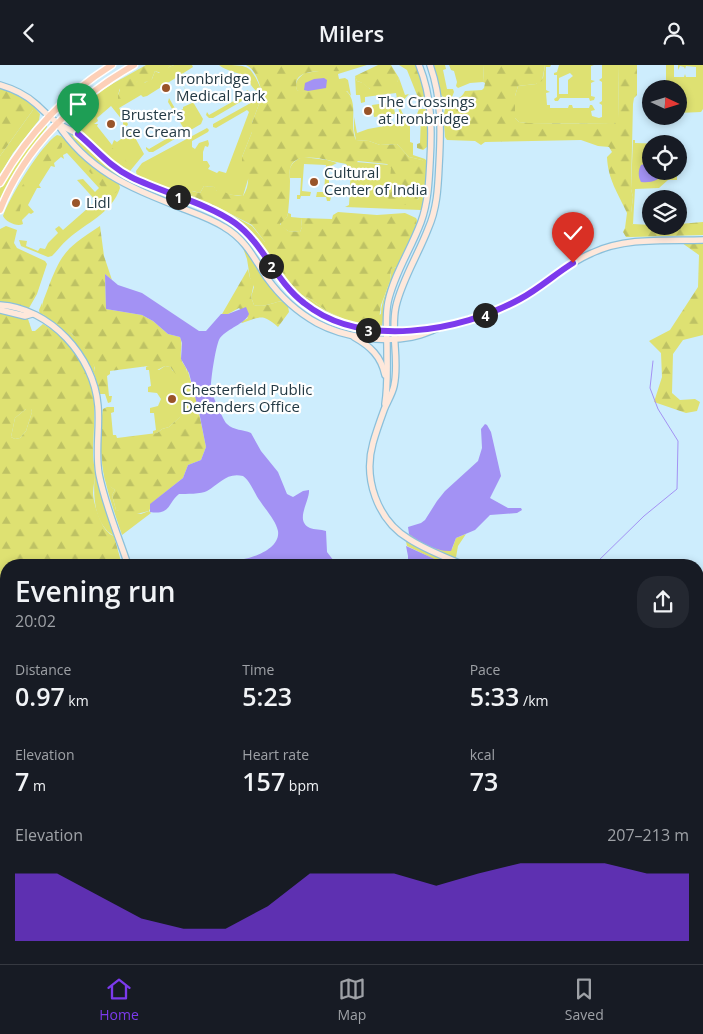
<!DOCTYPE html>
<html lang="en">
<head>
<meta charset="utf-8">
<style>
	:root { --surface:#171b24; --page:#242831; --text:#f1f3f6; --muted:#9ea1a6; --line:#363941; --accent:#7c3aed }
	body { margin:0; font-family:"Open Sans",sans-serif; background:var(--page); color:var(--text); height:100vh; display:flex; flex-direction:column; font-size:19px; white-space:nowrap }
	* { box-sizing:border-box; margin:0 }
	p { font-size:16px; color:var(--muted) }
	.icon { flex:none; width:28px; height:28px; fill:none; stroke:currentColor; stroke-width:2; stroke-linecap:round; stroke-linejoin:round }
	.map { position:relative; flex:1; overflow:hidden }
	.panel { position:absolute; left:0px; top:494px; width:704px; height:406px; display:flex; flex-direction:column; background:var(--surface); border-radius:20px 20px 0 0; box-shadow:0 2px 8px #0003 }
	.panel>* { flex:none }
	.needle { width:32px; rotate:94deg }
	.fabs { position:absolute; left:642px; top:15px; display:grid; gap:10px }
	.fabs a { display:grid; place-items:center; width:45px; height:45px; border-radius:50%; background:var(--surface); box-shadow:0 2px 8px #0003; font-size:25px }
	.pin { position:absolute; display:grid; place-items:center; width:42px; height:42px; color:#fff; margin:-51px -21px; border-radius:50% 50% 50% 0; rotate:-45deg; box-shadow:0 0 5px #0007 }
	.pin .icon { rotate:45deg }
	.km { position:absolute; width:25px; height:25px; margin:-12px; border-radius:50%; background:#222; color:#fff; font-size:14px; line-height:25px; text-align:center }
	.round { display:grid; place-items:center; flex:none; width:52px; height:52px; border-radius:20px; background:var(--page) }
	.head { display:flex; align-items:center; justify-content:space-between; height:85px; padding:0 15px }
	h1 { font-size:28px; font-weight:600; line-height:38px }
	.figures { display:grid; grid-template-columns:repeat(3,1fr); gap:8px; height:85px; padding:5px 15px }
	.figures div { display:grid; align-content:center }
	.figures b { font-size:25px; font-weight:600 }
	.figures small { font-size:14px; font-weight:400 }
	.figures p { font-size:14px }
	.chart { height:140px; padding:10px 15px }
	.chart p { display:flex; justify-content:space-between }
	.chart svg { width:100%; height:90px; margin-top:5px; fill:var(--accent); opacity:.7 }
	header { display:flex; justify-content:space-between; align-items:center; height:65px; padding:0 15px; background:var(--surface); font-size:22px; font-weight:600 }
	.tab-bar { display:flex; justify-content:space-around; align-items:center; height:70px; border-top:1px solid var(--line); background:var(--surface); font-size:14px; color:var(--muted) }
	.tab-bar a { display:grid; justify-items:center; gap:2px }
	.tab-bar .on { color:var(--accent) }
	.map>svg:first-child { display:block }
</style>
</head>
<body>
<header><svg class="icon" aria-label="back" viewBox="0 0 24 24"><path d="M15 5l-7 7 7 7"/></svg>Milers<svg class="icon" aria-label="person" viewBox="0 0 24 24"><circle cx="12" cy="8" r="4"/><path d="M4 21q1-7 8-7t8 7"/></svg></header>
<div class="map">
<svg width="703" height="899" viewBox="0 0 703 899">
	<defs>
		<pattern id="forest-firs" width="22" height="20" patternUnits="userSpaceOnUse" patternTransform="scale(1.25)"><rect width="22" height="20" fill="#dee172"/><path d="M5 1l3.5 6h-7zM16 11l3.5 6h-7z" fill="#bec264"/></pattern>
		<pattern id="wetland-marsh" width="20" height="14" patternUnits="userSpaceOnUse" patternTransform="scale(1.25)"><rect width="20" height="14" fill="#dee172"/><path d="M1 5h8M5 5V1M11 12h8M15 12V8" fill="none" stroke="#bec264"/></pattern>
	</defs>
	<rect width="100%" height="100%" fill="#cdedfd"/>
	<g fill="#dee172" fill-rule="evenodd">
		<path d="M 174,0 L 192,0 L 193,2 L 147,31 L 143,32 L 141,30 L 119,43 L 128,59 L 127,61 L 123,61 L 123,56 L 111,41 L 97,53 L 98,56 L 94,59 L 98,59 L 97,61 L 112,80 L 114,75 L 117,77 L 128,69 L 128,65 L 131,65 L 144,89 L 130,106 L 122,105 L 101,87 L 70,56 C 71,43 111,19 123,13 L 118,30 L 125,33 L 131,28 L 137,16 L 144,18 L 152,14 L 155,6 L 159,8 L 162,5 Z"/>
		<path d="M 219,0 C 251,0 250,0 262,26 L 260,28 C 252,25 250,16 243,11 C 235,6 226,6 219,0 Z"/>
		<path d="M 361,0 L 367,0 L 338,9 L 339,14 L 345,13 L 348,15 L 351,31 L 347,26 L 300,27 L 297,25 C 294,17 298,13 305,8 Z"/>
		<path d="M 432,0 L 445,0 L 446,4 L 443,5 L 447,24 L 453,24 L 454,27 L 452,32 L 444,33 L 441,30 Z"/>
		<path d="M 449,0 L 484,0 L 483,17 L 470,18 L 458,23 L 456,21 L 457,17 L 454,6 L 451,5 Z"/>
		<path d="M 545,0 L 551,0 L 550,2 L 546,2 L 546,25 L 550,27 L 546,28 L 547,40 L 550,40 L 550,43 L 568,43 L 569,40 L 572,40 L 573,43 L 589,43 L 590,40 L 592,40 L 595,45 L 591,46 L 592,51 L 599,53 L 602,52 L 602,40 L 599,38 L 602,36 L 602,17 L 599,15 L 602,13 L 602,0 L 619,0 L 618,56 L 614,59 L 527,58 L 519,57 L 515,53 L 515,31 L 518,21 L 536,19 L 543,13 Z"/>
		<path d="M 559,0 L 594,0 L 591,1 L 591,15 L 595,16 L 591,18 L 591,31 L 595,32 L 594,35 L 590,36 L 589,33 L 560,33 L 558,36 L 555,36 L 554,34 L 557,32 L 557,10 L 554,10 L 554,8 L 557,7 ZM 570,8 L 573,11 L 568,15 L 568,29 L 559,29 L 559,13 Z"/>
		<path d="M 666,0 L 674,0 L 674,12 L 684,12 L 685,9 L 686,12 L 696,12 L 696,2 L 686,1 L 685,4 L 684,2 L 680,1 L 678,5 L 678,0 L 703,0 L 703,44 L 701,47 L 679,48 L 679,24 L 666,24 Z"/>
		<path d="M 355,11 L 357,16 L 363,18 L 370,24 L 397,17 L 399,13 L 405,30 L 409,29 C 403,36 396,41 405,51 L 414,52 L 410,54 L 410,77 L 413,78 L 413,90 L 425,94 L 428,98 L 426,126 L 423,144 L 421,145 L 345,142 L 349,140 L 350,124 L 347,122 L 350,121 L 351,103 L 356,97 L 390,100 L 418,135 L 426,103 L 422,95 L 409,92 L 397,79 L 380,80 L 369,76 L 356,75 L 354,65 L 354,52 L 357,68 L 368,64 L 401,58 L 396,28 L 365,32 L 365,37 L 361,38 L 360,30 L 356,30 Z"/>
		<path d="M 183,20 L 203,54 L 201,59 L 189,66 L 184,64 L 168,37 L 169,33 L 177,47 L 183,44 L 183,42 L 192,38 Z"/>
		<path d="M 248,25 L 249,30 L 247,33 L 213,53 L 209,53 L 206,50 L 207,47 L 209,50 L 246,29 L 246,26 Z"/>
		<path d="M 258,34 L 259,39 L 252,58 L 252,67 L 242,92 L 249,111 L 243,131 L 224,129 L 215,125 L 214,122 L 204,121 L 200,128 L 182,123 L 181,127 L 186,126 L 200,135 L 219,143 L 252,161 L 265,177 L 266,181 L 275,194 L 278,204 L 283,212 L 299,229 L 309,233 L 327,246 L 356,260 L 381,249 C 381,233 392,220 391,204 L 397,202 L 404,187 L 404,172 L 416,159 L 416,153 L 418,157 L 418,160 C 407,185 391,212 384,237 C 382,245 385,258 380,264 C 307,258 285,216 246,163 C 215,138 171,133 137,112 L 136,106 L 142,98 L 207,63 L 209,65 L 208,67 L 192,76 L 192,82 L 195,84 L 199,78 L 208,75 L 209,79 L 208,82 L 205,81 L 203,87 L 203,96 L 207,96 L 210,101 L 208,104 L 217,108 L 219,106 L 226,108 L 249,47 L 247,45 L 216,63 L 213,62 L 213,59 Z"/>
		<path d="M 393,37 L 395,49 L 374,52 L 372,40 Z"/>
		<path d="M 33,41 L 40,49 L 39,55 L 13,88 L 0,110 L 0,91 L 33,45 Z"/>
		<path d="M 47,58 L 47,62 L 23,94 L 0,140 C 0,135 0,129 0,124 C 5,106 33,74 45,59 Z"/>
		<path d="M 178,64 L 181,68 L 178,72 L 153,87 L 149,87 L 146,84 L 146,82 L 149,84 L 178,67 Z"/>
		<path d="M 68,67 L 71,67 L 105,100 L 124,113 L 123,114 L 93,96 L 67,69 Z"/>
		<path d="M 57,70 L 61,71 L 96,105 L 119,119 L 120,123 C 112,148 86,158 68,174 C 62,179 57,186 52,191 L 48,192 L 21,181 L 19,175 L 27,176 L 26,181 L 38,186 L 40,183 L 45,184 L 48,178 L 58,168 L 55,164 L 59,161 L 63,165 L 96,136 L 77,115 L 83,114 L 95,127 L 99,123 L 67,88 L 63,90 L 64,94 L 61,92 L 54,98 L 55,102 L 51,101 L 39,120 L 41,123 L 37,123 L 28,140 L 34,147 L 31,149 L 29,148 L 22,155 L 23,159 C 17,162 6,157 3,151 C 9,133 41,80 57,70 Z"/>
		<path d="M 633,75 L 635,75 L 635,78 L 667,79 L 651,79 L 651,106 L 677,106 L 677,115 L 668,115 L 659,123 L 635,124 L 633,159 L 630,162 L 625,163 L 627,148 L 631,148 L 633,132 L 631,124 Z"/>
		<path d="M 303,92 L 327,95 L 337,98 L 329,102 L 329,118 L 332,119 L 328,121 L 328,131 L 331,132 L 330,136 L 327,136 L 326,132 L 316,132 L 317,127 L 324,127 L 326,100 L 304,99 L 302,126 L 311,127 L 310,131 L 301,131 L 300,134 L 297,134 L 297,130 L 300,130 L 301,113 L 290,113 C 288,102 292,96 303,92 Z"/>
		<path d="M 288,148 L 291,149 L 291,152 L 301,153 L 302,162 L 300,167 L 288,166 L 281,161 L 281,157 L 287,152 Z"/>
		<path d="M 6,161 L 17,165 L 14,178 L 17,183 L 45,196 L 47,199 L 37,229 L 29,243 L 0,238 L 0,164 Z"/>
		<path d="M 242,180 L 283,236 C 273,237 264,243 254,240 L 251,232 L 254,222 L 250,213 L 247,194 Z"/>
		<path d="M 42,238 L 43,249 C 62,258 98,287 95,311 C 83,283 65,265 40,250 L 39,245 Z"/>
		<path d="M 148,301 L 159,305 L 165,301 L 170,302 L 173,306 L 187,308 L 187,303 L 197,338 L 190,349 L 180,352 L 169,362 L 162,364 L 157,368 L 153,369 L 153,366 L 156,365 L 154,348 L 150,348 L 150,343 L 158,341 L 161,334 L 157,328 L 148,327 L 148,322 L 151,321 L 149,305 L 146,305 L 146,302 Z"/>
		<path d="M 26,344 L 31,344 L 32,347 L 26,366 L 20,373 L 15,374 L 11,372 L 15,353 Z"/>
		<path d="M 101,371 C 107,389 97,412 115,425 L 112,430 L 116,445 L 141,449 L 149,446 L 151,448 L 122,470 C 111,437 99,406 101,371 Z"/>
		<path d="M 95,408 L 114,471 C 93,459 93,429 95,408 Z"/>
		<path d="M 410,469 C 421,477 438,487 452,484 L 456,473 L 466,469 L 458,481 L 455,498 L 457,500 L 441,500 L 440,497 L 407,481 L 405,472 Z"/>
		<path d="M 2,629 L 3,633 L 6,634 L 6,675 L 3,674 L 1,677 L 0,630 Z"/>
		<path d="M 0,705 L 6,707 L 6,764 L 0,767 L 0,720 L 2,720 L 6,711 L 0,709 Z"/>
	</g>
	<g fill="url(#forest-firs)" fill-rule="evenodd">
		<path d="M 146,0 L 174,0 L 169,2 L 166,5 L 163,5 L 161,8 L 155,6 L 151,16 L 145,17 L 143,21 L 139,20 L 137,16 C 137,27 130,30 123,36 L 118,35 L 118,30 L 120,25 L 119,19 L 123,13 Z"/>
		<path d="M 246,0 L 361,0 C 355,3 348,5 341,6 C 327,7 290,1 297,25 C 311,32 339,13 349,29 C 358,42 349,62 356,75 L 369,76 L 380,80 L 397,79 L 409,92 L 422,95 L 426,98 C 427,111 422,132 413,140 L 390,139 L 388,137 L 391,103 L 387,99 L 358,96 L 351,103 L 349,103 L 346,99 C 332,97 294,83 290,104 C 289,108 290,112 290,116 C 290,126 289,137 288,148 L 287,152 L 280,159 L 288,166 L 300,167 L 302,162 L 301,153 L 332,154 L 333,150 L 338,147 L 377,150 L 405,148 L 416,153 L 416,159 L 411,171 L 404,173 L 404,187 L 397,202 L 391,204 L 390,216 L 381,240 L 379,254 L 374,259 L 356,260 L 327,246 L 309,233 L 299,229 L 283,212 L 278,204 L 275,194 L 265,181 L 265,177 L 252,160 L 219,143 L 200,135 L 186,126 L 182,128 L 181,127 L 182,123 L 192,121 L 194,123 L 192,126 L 200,128 L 204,121 L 214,122 L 217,126 L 220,124 C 227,129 233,131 243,131 C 249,122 251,108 242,101 L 242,92 L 252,67 L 252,58 L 259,39 L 258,34 L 261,32 L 260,28 L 262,26 C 258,16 256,5 246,0 Z"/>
		<path d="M 378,0 L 391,0 L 399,13 L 396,20 L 373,25 C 367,24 364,17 357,16 L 355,11 Z"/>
		<path d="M 399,0 L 417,0 L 425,29 L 422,34 L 418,33 L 417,30 L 407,5 Z"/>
		<path d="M 484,0 L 545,0 L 542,16 L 536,19 L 518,21 L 515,31 L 515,53 L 519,57 L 528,58 L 614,59 L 618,53 L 619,0 L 637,0 L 637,30 L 634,33 L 633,39 L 631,124 L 633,132 L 631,148 L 627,148 C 618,128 608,115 607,92 L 612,87 L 609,82 L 598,81 L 581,75 L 485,77 L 481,80 L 475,76 L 447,75 L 445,72 C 445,63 440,44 450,38 C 456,34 461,34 465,26 L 482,25 L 484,23 L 485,18 L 483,17 Z"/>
		<path d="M 0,22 L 23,33 L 33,41 L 33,45 L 0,91 Z"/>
		<path d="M 419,44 L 426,44 L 428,46 L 427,82 L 423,85 L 417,83 L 417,79 L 420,78 L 421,51 L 417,49 Z"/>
		<path d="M 57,76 L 62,78 L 62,82 L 51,96 L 43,97 L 42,91 L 50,80 Z"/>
		<path d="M 106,79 L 118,87 L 126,90 L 126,96 L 130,102 L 129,104 L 123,105 L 121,100 L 118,99 L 102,85 L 103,80 Z"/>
		<path d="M 91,103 L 118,121 L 118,125 C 115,129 112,131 107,129 L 89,106 Z"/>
		<path d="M 24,118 L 30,119 C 32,132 27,130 22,138 C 19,144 21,149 16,154 L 10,152 L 11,139 Z"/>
		<path d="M 703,157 L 703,170 L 631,172 L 626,172 L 623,167 L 625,163 L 633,159 L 651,160 L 651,161 L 679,161 L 679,159 Z"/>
		<path d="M 100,161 L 104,191 L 112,215 L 105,209 L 106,244 L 142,250 L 153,256 L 168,269 L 180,272 C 183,280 180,285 181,293 C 182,299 187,301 187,308 C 178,316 175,307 170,302 L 165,301 L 155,306 L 148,301 L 110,306 L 110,309 L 107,311 L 109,331 L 112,331 L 111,337 L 108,338 L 105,329 L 100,329 L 95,311 L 95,303 L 85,284 L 72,269 L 43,249 C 40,241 44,234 47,226 C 61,188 66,183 100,161 Z"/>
		<path d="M 4,163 L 6,163 C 11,168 10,178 13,184 L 31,195 L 40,196 L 44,199 C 43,208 35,240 24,240 C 16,240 7,236 0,234 L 0,173 Z"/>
		<path d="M 682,178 L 703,178 L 703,270 L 683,275 L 673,289 L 672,328 L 680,335 L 695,334 L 700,337 L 697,346 L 686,348 L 654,337 L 662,312 L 661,288 L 649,276 L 670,265 L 698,222 L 699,190 Z"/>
		<path d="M 248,204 L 250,213 L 254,218 L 251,232 L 254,240 C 264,243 273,237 283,236 L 288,241 L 289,247 L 278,262 C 262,248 261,252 242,258 L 241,257 L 248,253 L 239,243 L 228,249 L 222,249 Z"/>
		<path d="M 0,246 L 28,254 L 32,266 L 35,266 L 43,259 C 68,273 89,300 93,329 C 96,349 93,369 93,390 C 93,396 95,403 95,409 C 95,415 93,422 93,428 C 93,437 101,462 108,467 C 109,469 112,470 114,471 L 122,500 L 6,500 L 6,578 L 5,586 L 6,587 L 6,595 L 0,595 ZM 26,344 L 31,344 L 32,347 L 26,366 L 20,373 L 15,374 L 11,372 L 15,353 Z"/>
		<path d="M 197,338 L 206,382 L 201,395 L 188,400 L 183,413 L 153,437 L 149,446 L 132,450 L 116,445 L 112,430 L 115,425 C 112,423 108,420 106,417 C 101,405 100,357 103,344 L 107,342 L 114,342 L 114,347 L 111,348 L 113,370 L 116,370 L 117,373 L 157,368 L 162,364 L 169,362 L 182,350 L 190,349 Z"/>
		<path d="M 698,743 L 703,746 L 703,817 L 698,821 Z"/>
		<path d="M 6,764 L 6,809 L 1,822 L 0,767 Z"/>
		<path d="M 0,833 L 6,836 L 6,883 L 0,896 Z"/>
		<path d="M 535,894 L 604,894 L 597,899 L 530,899 Z"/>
	</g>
	<path fill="url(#wetland-marsh)" d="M 493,894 L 542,894 L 540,899 L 489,899 Z"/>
	<g fill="#a392f4">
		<path d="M 324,13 L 327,15 L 326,23 L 308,26 L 304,25 L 305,18 L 314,14 Z"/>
		<path d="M 651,95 L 651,106 L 665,107 C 659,116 651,118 641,117 C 638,112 638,105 641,100 L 647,98 Z"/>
		<path d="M 105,209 L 118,220 L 142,228 L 199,266 L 206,266 L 221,249 L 228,249 L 246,242 L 249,249 C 245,259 228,263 220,273 C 216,278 210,318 211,325 C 212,329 224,357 227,359 C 234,366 243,364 251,368 L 261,386 L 278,407 L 287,429 L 293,432 L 303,426 L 309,425 C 310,436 294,456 310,463 C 314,465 321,464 326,466 L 327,487 L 337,500 L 223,500 L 227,496 C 242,497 281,487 278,466 C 276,456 266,445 260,436 C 254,428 251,417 243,411 C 227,407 219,419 207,426 C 202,429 185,429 179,429 C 167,439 171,450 150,447 L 150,439 L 183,413 L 188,400 L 201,395 L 206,382 L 199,347 L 189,308 L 181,294 L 182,278 L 180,272 L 168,269 L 153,256 L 142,250 L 106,244 Z"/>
		<path d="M 485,359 L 487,360 L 491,367 L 501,411 L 490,433 L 508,443 L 521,443 L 522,445 L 517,448 L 490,450 L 475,465 L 456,473 L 451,486 C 437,487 420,477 409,469 L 408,462 L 421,458 L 425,455 L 437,436 L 445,426 L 478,396 L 482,383 L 481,364 Z"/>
		<path d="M 406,481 L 441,497 L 441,500 L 408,500 L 408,491 Z"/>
	</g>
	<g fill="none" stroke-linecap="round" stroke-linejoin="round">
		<g stroke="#a392f4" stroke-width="1">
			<path d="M 594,500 L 644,451 L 677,424 L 678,376 L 658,344 L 650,323 L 653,296"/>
			<path d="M 698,655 L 703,650"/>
			<path d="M 515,899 L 519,894"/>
		</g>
		<g stroke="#8bc0db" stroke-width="8">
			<g id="secondary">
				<path d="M 430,0 C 442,34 441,66 439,101 C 438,123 437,144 428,164 C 418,190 402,215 396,241 C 390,267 400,295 394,321 C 392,330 387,337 384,345 C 380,356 376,367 373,378 C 363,413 377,455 409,474 C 426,485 445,492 464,500"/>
				<path d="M 0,20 C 14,24 26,30 36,39 C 44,46 51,54 59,59 C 66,64 75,66 82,72 C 97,86 110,101 128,111 C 163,130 210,137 241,162 C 258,176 267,196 280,213 C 306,247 345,266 388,266 C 403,267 418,264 433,263"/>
				<path d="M 57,58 C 88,106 129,122 179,142 C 194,148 210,153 224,162 C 245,174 254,193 267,213 C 280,231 297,247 317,258 C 343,272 383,278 412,272 C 424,270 434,264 445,261 C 471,254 498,247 522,233 C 546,218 566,199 592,188 C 626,172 666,176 703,175"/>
				<path d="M 0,240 C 50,243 94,291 98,341 C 100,364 95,386 99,409 C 105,440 118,470 128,500"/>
				<path d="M 0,245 L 25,251 L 32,249"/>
				<path d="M 354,272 C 370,281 381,291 385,310"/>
				<path d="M 385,339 C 388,320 387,302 387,283 C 387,267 385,252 388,237 C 394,209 411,184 421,157 C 428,138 429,117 430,97 C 432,63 432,32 419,0"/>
				<path d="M 0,827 L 6,830"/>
				<path d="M 147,894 L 160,899"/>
			</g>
		</g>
		<g stroke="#fff" stroke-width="9">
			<g id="primary">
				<path d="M 0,118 C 28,69 64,30 112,0"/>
				<path d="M 0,145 C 25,82 76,33 134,0"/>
			</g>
		</g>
		<use href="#secondary" stroke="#fee8db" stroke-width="5.5"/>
		<use href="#primary" stroke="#fdd0b8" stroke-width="6"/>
	</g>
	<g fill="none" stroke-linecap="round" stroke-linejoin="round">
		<g stroke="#fff" stroke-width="10">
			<path id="route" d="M 78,69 C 96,84 110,102 131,112 C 163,128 207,138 235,158 C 264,179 275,216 304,238 C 361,284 460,267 520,234 C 539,224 555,209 573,198"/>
		</g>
		<use href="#route" stroke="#7c3aed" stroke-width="6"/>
	</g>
	<g fill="#995429" stroke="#fff" stroke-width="2">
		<circle cx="166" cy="23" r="5"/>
		<circle cx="368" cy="46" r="5"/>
		<circle cx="111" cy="59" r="5"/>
		<circle cx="314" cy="117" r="5"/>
		<circle cx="76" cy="138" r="5"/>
		<circle cx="172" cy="334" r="5"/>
	</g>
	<g text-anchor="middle" stroke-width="4.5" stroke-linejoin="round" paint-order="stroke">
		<g font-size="15" fill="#233944" stroke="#fff" text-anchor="start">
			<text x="176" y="19">Ironbridge<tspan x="176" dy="17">Medical Park</tspan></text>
			<text x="378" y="42">The Crossings<tspan x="378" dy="17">at Ironbridge</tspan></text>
			<text x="121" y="55">Bruster's<tspan x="121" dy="17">Ice Cream</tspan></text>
			<text x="324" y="113">Cultural<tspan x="324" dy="17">Center of India</tspan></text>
			<text x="86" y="143">Lidl</text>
			<text x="182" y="330">Chesterfield Public<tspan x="182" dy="17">Defenders Office</tspan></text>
		</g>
	</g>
</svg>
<div class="fabs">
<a><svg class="needle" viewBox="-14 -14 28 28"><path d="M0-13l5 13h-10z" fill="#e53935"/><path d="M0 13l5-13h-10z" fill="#9ea1a6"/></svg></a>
<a><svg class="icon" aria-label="locate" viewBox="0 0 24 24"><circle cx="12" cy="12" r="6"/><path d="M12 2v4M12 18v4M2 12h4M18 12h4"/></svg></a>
<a><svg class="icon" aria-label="layers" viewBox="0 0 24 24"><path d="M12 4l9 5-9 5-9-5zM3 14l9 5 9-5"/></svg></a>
</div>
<div class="pin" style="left:78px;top:69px;background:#1e9e55"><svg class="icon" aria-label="arrive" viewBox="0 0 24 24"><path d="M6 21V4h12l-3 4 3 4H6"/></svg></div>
<div class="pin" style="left:573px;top:198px;background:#d93025"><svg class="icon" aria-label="check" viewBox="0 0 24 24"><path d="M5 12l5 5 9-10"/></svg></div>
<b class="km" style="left:178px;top:132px">1</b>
<b class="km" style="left:271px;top:201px">2</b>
<b class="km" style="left:368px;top:265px">3</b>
<b class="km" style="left:485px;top:250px">4</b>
<section class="panel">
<div class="head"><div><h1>Evening run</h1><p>20:02</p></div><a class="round"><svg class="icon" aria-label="share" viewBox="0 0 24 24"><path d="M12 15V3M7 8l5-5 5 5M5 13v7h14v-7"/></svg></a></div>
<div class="figures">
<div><p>Distance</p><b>0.97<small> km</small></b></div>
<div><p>Time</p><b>5:23</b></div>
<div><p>Pace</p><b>5:33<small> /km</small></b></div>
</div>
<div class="figures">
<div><p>Elevation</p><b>7<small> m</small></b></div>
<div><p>Heart rate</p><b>157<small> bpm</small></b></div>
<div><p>kcal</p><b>73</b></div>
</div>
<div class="chart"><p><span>Elevation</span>207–213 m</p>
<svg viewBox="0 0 160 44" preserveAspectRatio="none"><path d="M0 44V11L10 11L20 22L30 33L40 38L50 38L60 27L70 11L80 11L90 11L100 17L110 11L120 6L130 6L140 6L150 11L160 11V44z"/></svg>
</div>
</section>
</div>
<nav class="tab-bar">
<a class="on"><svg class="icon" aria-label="home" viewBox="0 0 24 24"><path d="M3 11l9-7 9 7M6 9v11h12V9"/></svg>Home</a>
<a><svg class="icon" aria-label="map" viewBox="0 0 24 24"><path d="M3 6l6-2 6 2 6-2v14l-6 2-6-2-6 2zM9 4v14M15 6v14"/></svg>Map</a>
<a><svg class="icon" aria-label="saved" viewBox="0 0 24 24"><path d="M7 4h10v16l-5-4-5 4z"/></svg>Saved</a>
</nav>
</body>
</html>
